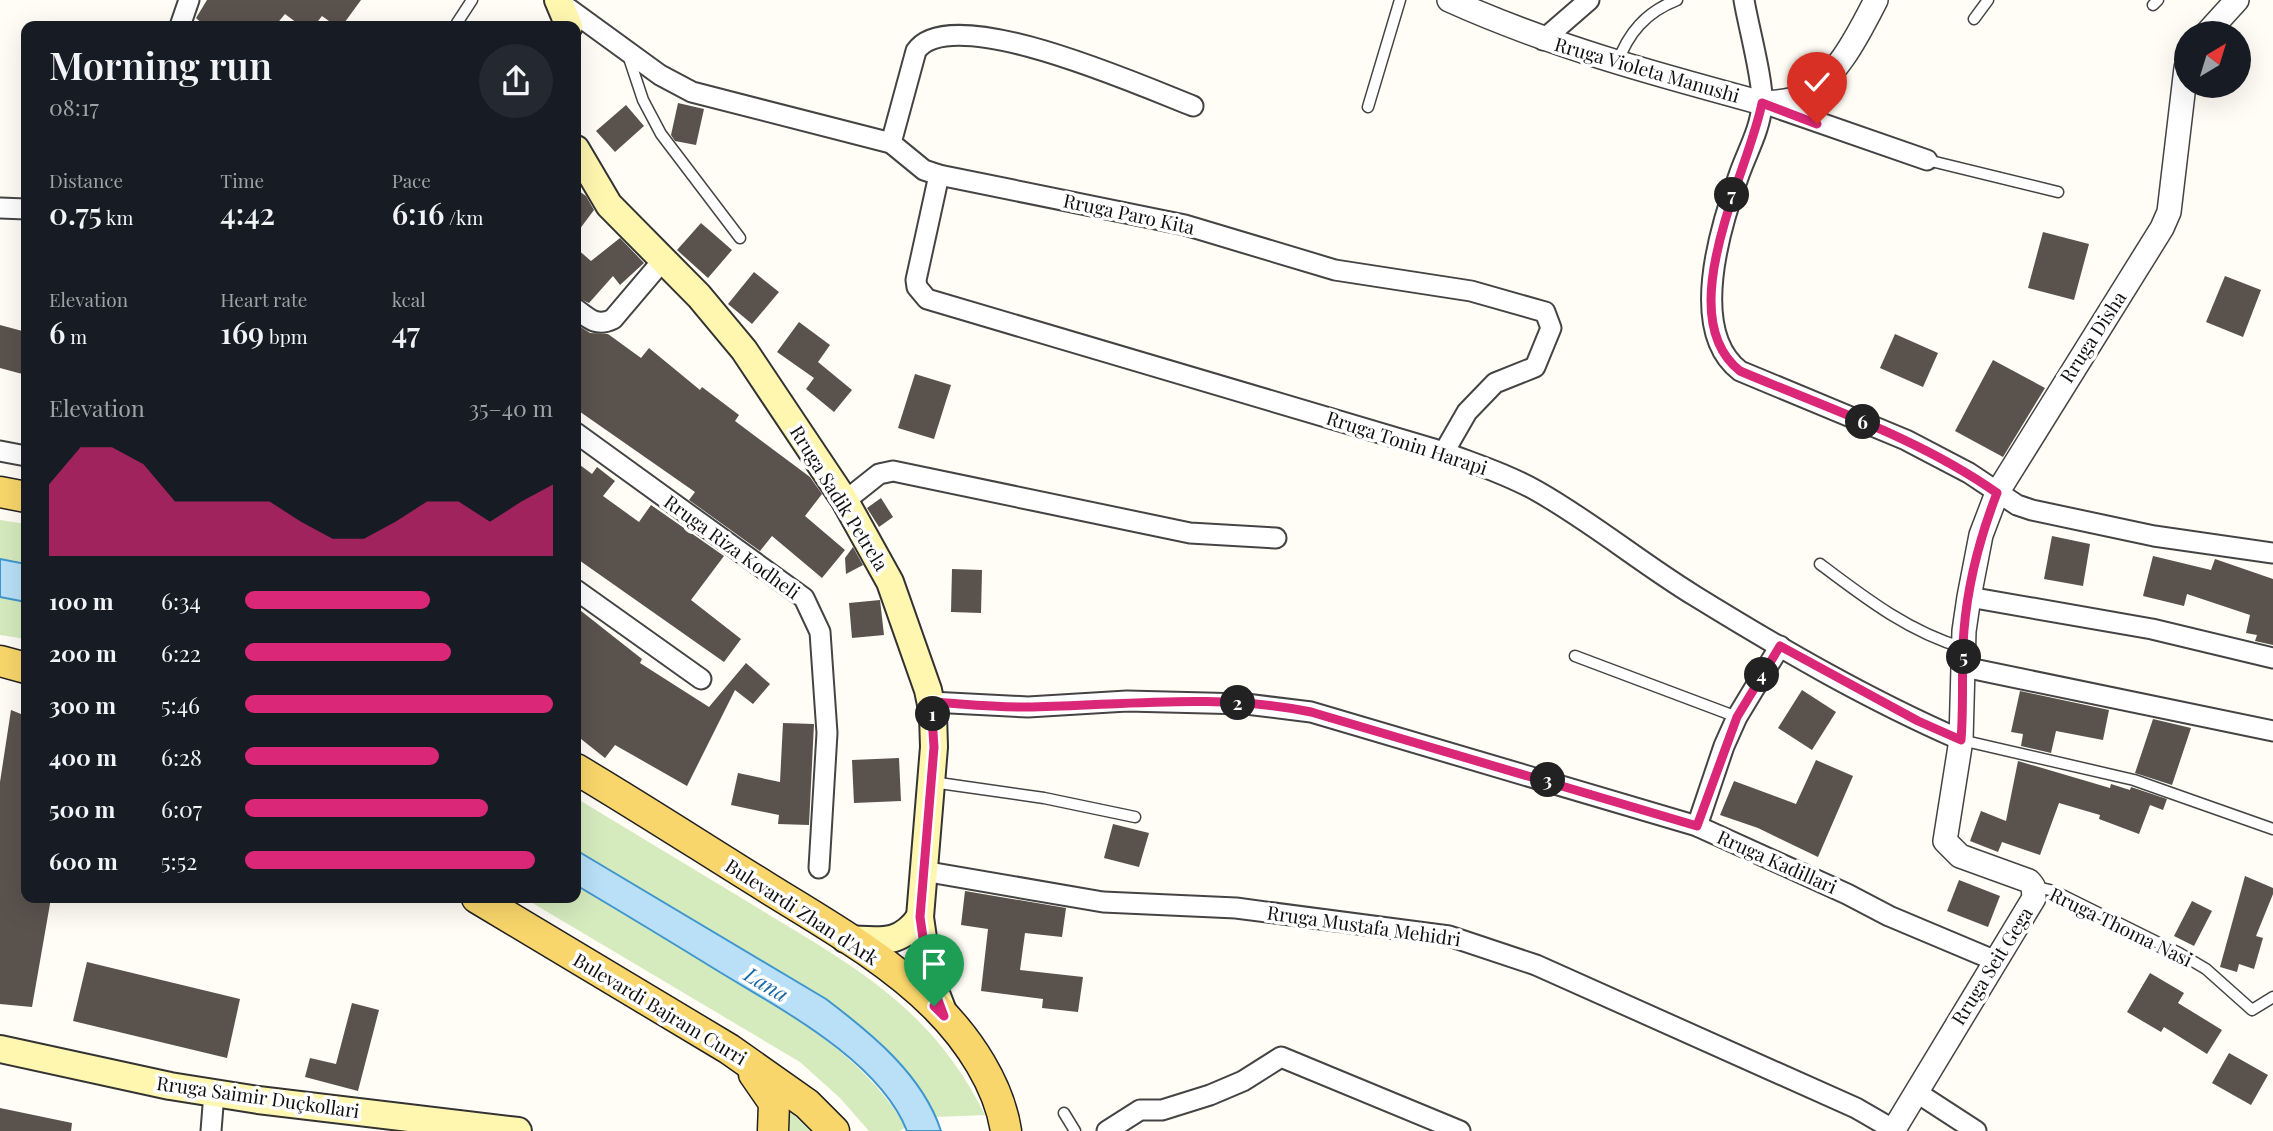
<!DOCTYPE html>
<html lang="en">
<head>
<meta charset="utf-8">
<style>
	:root { --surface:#171b24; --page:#242831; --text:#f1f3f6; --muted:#9ea1a6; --accent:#db2777 }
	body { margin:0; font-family:"Playfair Display",serif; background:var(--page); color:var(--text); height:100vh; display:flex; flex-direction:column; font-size:26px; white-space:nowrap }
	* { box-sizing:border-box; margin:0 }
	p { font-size:23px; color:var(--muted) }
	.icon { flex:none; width:38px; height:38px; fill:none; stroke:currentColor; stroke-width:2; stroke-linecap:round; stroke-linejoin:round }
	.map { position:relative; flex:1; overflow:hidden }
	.side { position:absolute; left:21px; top:21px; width:560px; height:882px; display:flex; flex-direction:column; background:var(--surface); border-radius:14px; box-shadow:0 7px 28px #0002 }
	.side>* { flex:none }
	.needle { width:46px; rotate:38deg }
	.tools { position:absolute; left:2174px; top:21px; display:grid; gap:14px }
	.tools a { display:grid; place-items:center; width:77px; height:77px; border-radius:50%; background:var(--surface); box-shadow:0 7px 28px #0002; font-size:35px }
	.pin { position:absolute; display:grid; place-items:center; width:60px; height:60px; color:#fff; margin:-72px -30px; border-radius:50% 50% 50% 0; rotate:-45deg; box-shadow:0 0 7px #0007 }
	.pin .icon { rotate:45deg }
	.km { position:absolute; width:35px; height:35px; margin:-18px; border-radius:50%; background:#222; color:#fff; font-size:19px; line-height:35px; text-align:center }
	.round { display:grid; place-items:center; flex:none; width:74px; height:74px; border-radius:37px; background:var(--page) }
	.overview { display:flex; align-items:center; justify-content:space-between; height:119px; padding:0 28px }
	h1 { font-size:38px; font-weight:600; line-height:52px }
	.figures { display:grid; grid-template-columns:repeat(3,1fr); gap:10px; height:119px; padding:7px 28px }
	.figures div { display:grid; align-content:center }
	.figures b { font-size:30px; font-weight:600 }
	.figures small { font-size:19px; font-weight:400 }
	.figures p { font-size:19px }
	.chart { height:196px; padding:14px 28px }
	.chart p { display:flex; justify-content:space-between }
	.chart svg { width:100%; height:126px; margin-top:7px; fill:var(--accent); opacity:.7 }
	ul { padding:0 28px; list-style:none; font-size:23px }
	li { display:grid; grid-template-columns:112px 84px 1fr; align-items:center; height:52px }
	li i { height:18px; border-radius:9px; background:var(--accent) }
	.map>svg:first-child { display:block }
</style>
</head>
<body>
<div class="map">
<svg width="2273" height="1131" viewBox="0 0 2273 1131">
	<rect width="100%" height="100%" fill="#fffdf5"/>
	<g fill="#d5ebbd">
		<path d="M 0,520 L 26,524 L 26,564 L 0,559 Z"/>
		<path d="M 0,597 L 26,602 L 26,639 L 0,635 Z"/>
		<path d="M 576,798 C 635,834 694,869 753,905 C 853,966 931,1006 985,1115 L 936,1117 C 904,1065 874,1035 826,999 L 576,850 Z"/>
		<path d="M 576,885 C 625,914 674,944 723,974 C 793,1016 863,1055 906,1127 L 900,1131 L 869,1131 L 840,1098 L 800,1062 L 524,898 L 576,898 Z"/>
		<path d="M 785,1106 L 810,1131 L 783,1131 Z"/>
	</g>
	<g fill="#b9e0f7" stroke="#3f96cf" stroke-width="2">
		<path d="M 0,559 L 26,564 L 26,602 L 0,597 Z"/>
		<path d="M 576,850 L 826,999 C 871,1033 923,1075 941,1131 L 907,1131 C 879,1060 780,1009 718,971 C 671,942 623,913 576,885 Z"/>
	</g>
	<g fill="#5a524d">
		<path d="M 207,0 L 361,0 L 342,26 L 336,26 L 322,16 L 314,26 L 301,26 L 285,14 L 275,26 L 205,26 L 196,18 Z"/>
		<path d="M 678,103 L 704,109 L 696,145 L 675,141 L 671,135 Z"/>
		<path d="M 626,105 L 644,126 L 615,152 L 596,131 Z"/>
		<path d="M 576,189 L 586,196 L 594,210 L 576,234 Z"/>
		<path d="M 701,223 L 732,250 L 708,278 L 677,250 Z"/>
		<path d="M 2043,232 L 2089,244 L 2074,300 L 2028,288 Z"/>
		<path d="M 620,238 L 644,263 L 620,285 L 613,276 L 589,303 L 576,297 L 576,248 L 591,261 Z"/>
		<path d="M 754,272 L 779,292 L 752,324 L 728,304 Z"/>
		<path d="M 2225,276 L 2261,290 L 2243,337 L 2206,322 Z"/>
		<path d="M 799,322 L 830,345 L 818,362 L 852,390 L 834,412 L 806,389 L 814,378 L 777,352 Z"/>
		<path d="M 576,324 L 590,333 L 608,334 L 641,358 L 649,348 L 700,390 L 702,387 L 739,415 L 735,421 L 810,477 L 822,494 L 805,516 L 845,550 L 822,578 L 772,536 L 760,551 L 689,500 L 695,492 L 576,409 Z"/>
		<path d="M 0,325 L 26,332 L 26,375 L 0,368 Z"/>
		<path d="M 1895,334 L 1938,353 L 1923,387 L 1880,368 Z"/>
		<path d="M 1993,360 L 2045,388 L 2003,457 L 1955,431 Z"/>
		<path d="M 915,374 L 951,385 L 934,439 L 898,428 Z"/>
		<path d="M 576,462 L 592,474 L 597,467 L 615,481 L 603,496 L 639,522 L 651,505 L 724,556 L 691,600 L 741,639 L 724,662 L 576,558 Z"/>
		<path d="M 881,498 L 893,517 L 879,527 L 867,508 Z"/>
		<path d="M 2052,536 L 2090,544 L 2083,586 L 2044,579 Z"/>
		<path d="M 853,547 L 863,565 L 846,574 L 845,558 Z"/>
		<path d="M 2153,556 L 2211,570 L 2215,559 L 2273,579 L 2273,645 L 2255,641 L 2257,635 L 2246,633 L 2250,615 L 2187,594 L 2184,606 L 2143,596 Z"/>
		<path d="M 952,569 L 982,570 L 981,613 L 951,612 Z"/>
		<path d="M 880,600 L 884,635 L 852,638 L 849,603 Z"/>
		<path d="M 576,607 L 642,659 L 640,663 L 709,707 L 746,663 L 770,684 L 753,704 L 735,690 L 687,786 L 615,745 L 605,758 L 576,735 Z"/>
		<path d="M 1802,690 L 1836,712 L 1812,750 L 1778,728 Z"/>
		<path d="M 2020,691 L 2109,710 L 2103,740 L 2056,731 L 2051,753 L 2021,746 L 2023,734 L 2011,732 Z"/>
		<path d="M 11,710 L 26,716 L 26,898 L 51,898 L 32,1007 L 0,1004 L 0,782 Z"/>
		<path d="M 2153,719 L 2191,728 L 2172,785 L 2135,773 Z"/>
		<path d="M 783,723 L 814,724 L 809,825 L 778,824 L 779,815 L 731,805 L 738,773 L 780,782 Z"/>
		<path d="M 899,758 L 901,801 L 854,803 L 852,760 Z"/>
		<path d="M 1816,760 L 1853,776 L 1818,857 L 1758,828 L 1720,815 L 1734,781 L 1796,804 Z"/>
		<path d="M 2018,761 L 2110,788 L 2111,784 L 2130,790 L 2131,787 L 2167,799 L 2163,810 L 2150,805 L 2139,834 L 2099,819 L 2100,815 L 2059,803 L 2040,855 L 2002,842 L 1998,852 L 1970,841 L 1981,811 L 2006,821 Z"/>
		<path d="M 1113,824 L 1149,833 L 1139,867 L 1104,858 Z"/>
		<path d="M 2245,876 L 2273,888 L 2273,894 L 2256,936 L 2263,938 L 2254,969 L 2239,964 L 2237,972 L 2220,967 Z"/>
		<path d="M 1959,880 L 2000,896 L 1988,927 L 1947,911 Z"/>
		<path d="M 965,891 L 1066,908 L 1062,937 L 1025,933 L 1020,970 L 1083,977 L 1078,1012 L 1042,1008 L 1043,999 L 981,991 L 988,929 L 961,925 Z"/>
		<path d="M 2192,901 L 2212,911 L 2194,946 L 2174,936 Z"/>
		<path d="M 87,962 L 240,999 L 227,1058 L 73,1021 Z"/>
		<path d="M 2150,973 L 2184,993 L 2178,1003 L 2222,1030 L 2207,1054 L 2164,1027 L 2161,1032 L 2127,1012 Z"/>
		<path d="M 352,1003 L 379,1010 L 358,1091 L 305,1077 L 310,1058 L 336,1064 Z"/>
		<path d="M 2229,1053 L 2268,1075 L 2251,1105 L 2212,1083 Z"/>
		<path d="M 0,1108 L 72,1123 L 71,1131 L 0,1131 Z"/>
	</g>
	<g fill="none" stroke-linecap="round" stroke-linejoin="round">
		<g stroke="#444" stroke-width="13">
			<g id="service">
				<path d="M 2153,5 L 2158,0"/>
				<path d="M 1974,19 L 1988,0"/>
				<path d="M 457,23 L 472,0"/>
				<path d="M 628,55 L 643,100 L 661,134 L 740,238"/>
				<path d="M 1617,64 C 1628,33 1646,12 1677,0"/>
				<path d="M 1368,107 L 1400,0"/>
				<path d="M 1927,160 L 2058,192"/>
				<path d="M 1820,564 C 1865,598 1909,632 1964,648"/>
				<path d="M 1575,656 L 1737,717"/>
				<path d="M 1961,740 L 2134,780 L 2273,829"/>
				<path d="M 932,782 L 1044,798 L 1135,817"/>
				<path d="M 2033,886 L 2054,891 L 2179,953 L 2206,969 L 2252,1010 L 2273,997"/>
				<path d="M 1064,1113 L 1075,1131"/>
			</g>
		</g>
		<g stroke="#444" stroke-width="23">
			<g id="minor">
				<path d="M 1744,0 C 1748,25 1764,83 1762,105 C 1760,130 1747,152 1739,175 C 1720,227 1688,331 1740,371 L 1906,440 L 1969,473 L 2017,505 L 2032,510 L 2154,536 L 2273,553"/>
				<path d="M 561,3 L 660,75 L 692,92 L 891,143 L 924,170 L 939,175 L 1185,225 L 1335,270 L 1471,291 L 1545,312 L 1551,328 L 1535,367 L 1495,383 L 1467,412 L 1444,452"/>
				<path d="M 180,26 L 189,0"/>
				<path d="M 1543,40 L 1589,0"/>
				<path d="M 1763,103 L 1927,160"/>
				<path d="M 891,143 L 916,51 C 950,0 1144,87 1193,106"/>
				<path d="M 939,175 L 916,280 L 917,287 L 927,299 L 1444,452 C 1475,464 1507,474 1537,491 C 1592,522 1641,563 1695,596 C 1781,649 1869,700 1961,740"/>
				<path d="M 0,208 L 26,209"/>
				<path d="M 576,309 C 589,319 597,327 613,319 L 663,260"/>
				<path d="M 576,433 L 804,598 L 820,632 L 827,733 L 819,868"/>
				<path d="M 0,451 L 26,456"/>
				<path d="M 845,501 L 879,474 L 893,471 L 1190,533 L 1276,538"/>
				<path d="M 576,590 L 701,679"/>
				<path d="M 1969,597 L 2152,629 L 2273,658"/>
				<path d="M 1964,667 L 2273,731"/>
				<path d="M 931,702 L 1028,707 L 1127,701 L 1246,704 L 1311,712 L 1697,826 L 1847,894 L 1889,916 L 1996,961"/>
				<path d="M 1697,826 L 1724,746 L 1737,717 L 1780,646"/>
				<path d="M 923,871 L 1103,902 L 1236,908 L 1449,936 L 1536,965 L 1856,1108 L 1894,1130"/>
				<path d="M 1916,1092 L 1976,1131"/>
				<path d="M 211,1131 L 214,1093"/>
				<path d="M 1107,1131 L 1140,1110 L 1162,1110 L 1210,1095 L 1243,1081 L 1281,1057 L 1460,1131"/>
			</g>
		</g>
		<g stroke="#444" stroke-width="26">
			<g id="tertiary">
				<path d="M 1449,0 C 1551,46 1655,74 1762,103 C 1775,102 1788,102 1800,97 C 1836,81 1859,33 1876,0"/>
				<path d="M 2207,33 L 2237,0"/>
				<path d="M 1893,1131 L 2034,898 L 2033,886 L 2029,881 L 1960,856 L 1945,841 L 1961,740 L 1964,631 L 1969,597 L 1981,535 L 1997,493 L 2162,228 L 2169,212 L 2186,68"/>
			</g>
		</g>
		<g stroke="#333" stroke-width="30">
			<g id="secondary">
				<path d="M 558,0 L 569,26"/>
				<path d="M 576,149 L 609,205 L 699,296 L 744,350 L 845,501 L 890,582 L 928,690 L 933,714 L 934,747 L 920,917 L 928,973 L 944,1014"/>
				<path d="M 845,939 C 879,940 899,947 920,917"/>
				<path d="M 0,1049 L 170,1086 L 258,1100 L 518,1131"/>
			</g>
		</g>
		<g stroke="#222" stroke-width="33">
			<g id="primary">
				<path d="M 0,492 L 26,497"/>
				<path d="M 0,661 L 26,668"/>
				<path d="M 576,769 C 640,807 703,848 766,887 C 824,923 888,959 936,1007 C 969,1040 999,1085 1006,1131"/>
				<path d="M 477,898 L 729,1049 L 807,1104 L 834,1131"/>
				<path d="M 754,1074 L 774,1103 L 773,1131"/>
			</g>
		</g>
		<use href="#service" stroke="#fff" stroke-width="10"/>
		<use href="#minor" stroke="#fff" stroke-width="19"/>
		<use href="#tertiary" stroke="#fff" stroke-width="23"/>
		<use href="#secondary" stroke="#fff6b0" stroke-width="26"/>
		<use href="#primary" stroke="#f9d66b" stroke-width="30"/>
	</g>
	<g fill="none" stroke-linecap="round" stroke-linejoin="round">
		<g stroke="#fff" stroke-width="14">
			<path id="route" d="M 934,1006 L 944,1016 L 928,973 L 920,917 L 934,747 L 931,702 C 965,704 999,708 1033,707 C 1126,705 1219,693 1311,712 L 1697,826 L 1737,717 L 1780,646 L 1918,721 L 1961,740 C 1964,703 1961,667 1964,630 C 1968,582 1980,537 1997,493 C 1919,438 1827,408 1740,371 C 1669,315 1749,171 1762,103 L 1817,124"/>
		</g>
		<use href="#route" stroke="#db2777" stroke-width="9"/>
	</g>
	<g text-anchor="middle" stroke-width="7" stroke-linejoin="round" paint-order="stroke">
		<g font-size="19" fill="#111" stroke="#fff">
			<text transform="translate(1647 70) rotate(16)" y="7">Rruga Violeta Manushi</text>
			<text transform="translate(1129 214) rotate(12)" y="7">Rruga Paro Kita</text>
			<text transform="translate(2093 337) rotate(-57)" y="7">Rruga Disha</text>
			<text transform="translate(1407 443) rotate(18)" y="7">Rruga Tonin Harapi</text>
			<text transform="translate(839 498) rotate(58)" y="7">Rruga Sadik Petrela</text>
			<text transform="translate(732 547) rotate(36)" y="7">Rruga Riza Kodheli</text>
			<text transform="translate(1777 862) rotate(24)" y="7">Rruga Kadillari</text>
			<text transform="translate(802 912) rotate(33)" y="7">Bulevardi Zhan d'Ark</text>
			<text transform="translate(1364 926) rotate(8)" y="7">Rruga Mustafa Mehidri</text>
			<text transform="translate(2121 927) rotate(26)" y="7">Rruga Thoma Nasi</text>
			<text transform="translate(1992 966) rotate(-58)" y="7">Rruga Seit Gega</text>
			<text transform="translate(660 1009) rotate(31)" y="7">Bulevardi Bajram Curri</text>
			<text transform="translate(258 1097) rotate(8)" y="7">Rruga Saimir Duçkollari</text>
		</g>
		<g font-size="21" font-style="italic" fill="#1768a6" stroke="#fff">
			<text transform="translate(766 985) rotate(31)" y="7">Lana</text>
		</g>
	</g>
</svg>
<div class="tools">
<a><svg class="needle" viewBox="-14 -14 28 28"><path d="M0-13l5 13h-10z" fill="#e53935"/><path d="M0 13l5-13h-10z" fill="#9ea1a6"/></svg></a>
</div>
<div class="pin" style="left:934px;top:1006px;background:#1e9e55"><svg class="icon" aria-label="arrive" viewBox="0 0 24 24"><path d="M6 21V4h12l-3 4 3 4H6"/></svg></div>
<div class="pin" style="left:1817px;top:124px;background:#d93025"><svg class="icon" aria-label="check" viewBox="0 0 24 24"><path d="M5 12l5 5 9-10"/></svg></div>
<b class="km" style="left:933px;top:714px">1</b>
<b class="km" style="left:1238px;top:703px">2</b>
<b class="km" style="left:1548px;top:780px">3</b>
<b class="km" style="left:1762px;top:675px">4</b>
<b class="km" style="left:1964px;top:657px">5</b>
<b class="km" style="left:1863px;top:422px">6</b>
<b class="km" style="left:1732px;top:195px">7</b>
<section class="side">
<div class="overview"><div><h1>Morning run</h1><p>08:17</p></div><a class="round"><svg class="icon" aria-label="share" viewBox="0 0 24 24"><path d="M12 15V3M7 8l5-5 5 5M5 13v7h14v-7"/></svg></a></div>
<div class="figures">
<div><p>Distance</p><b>0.75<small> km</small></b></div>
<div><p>Time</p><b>4:42</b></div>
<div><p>Pace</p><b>6:16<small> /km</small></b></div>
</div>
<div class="figures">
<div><p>Elevation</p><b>6<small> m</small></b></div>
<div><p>Heart rate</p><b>169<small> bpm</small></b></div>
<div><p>kcal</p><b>47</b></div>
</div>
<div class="chart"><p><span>Elevation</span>35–40 m</p>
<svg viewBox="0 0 160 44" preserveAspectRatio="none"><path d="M0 44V19L10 6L20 6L30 12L40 25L50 25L60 25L70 25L80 32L90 38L100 38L110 32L120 25L130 25L140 32L150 25L160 19V44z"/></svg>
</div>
<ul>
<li><b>100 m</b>6:34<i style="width:60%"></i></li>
<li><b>200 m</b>6:22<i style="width:67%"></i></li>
<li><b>300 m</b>5:46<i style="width:100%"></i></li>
<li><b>400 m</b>6:28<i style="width:63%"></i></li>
<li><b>500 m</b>6:07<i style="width:79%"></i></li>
<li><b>600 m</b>5:52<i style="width:94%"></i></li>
</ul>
</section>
</div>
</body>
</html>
